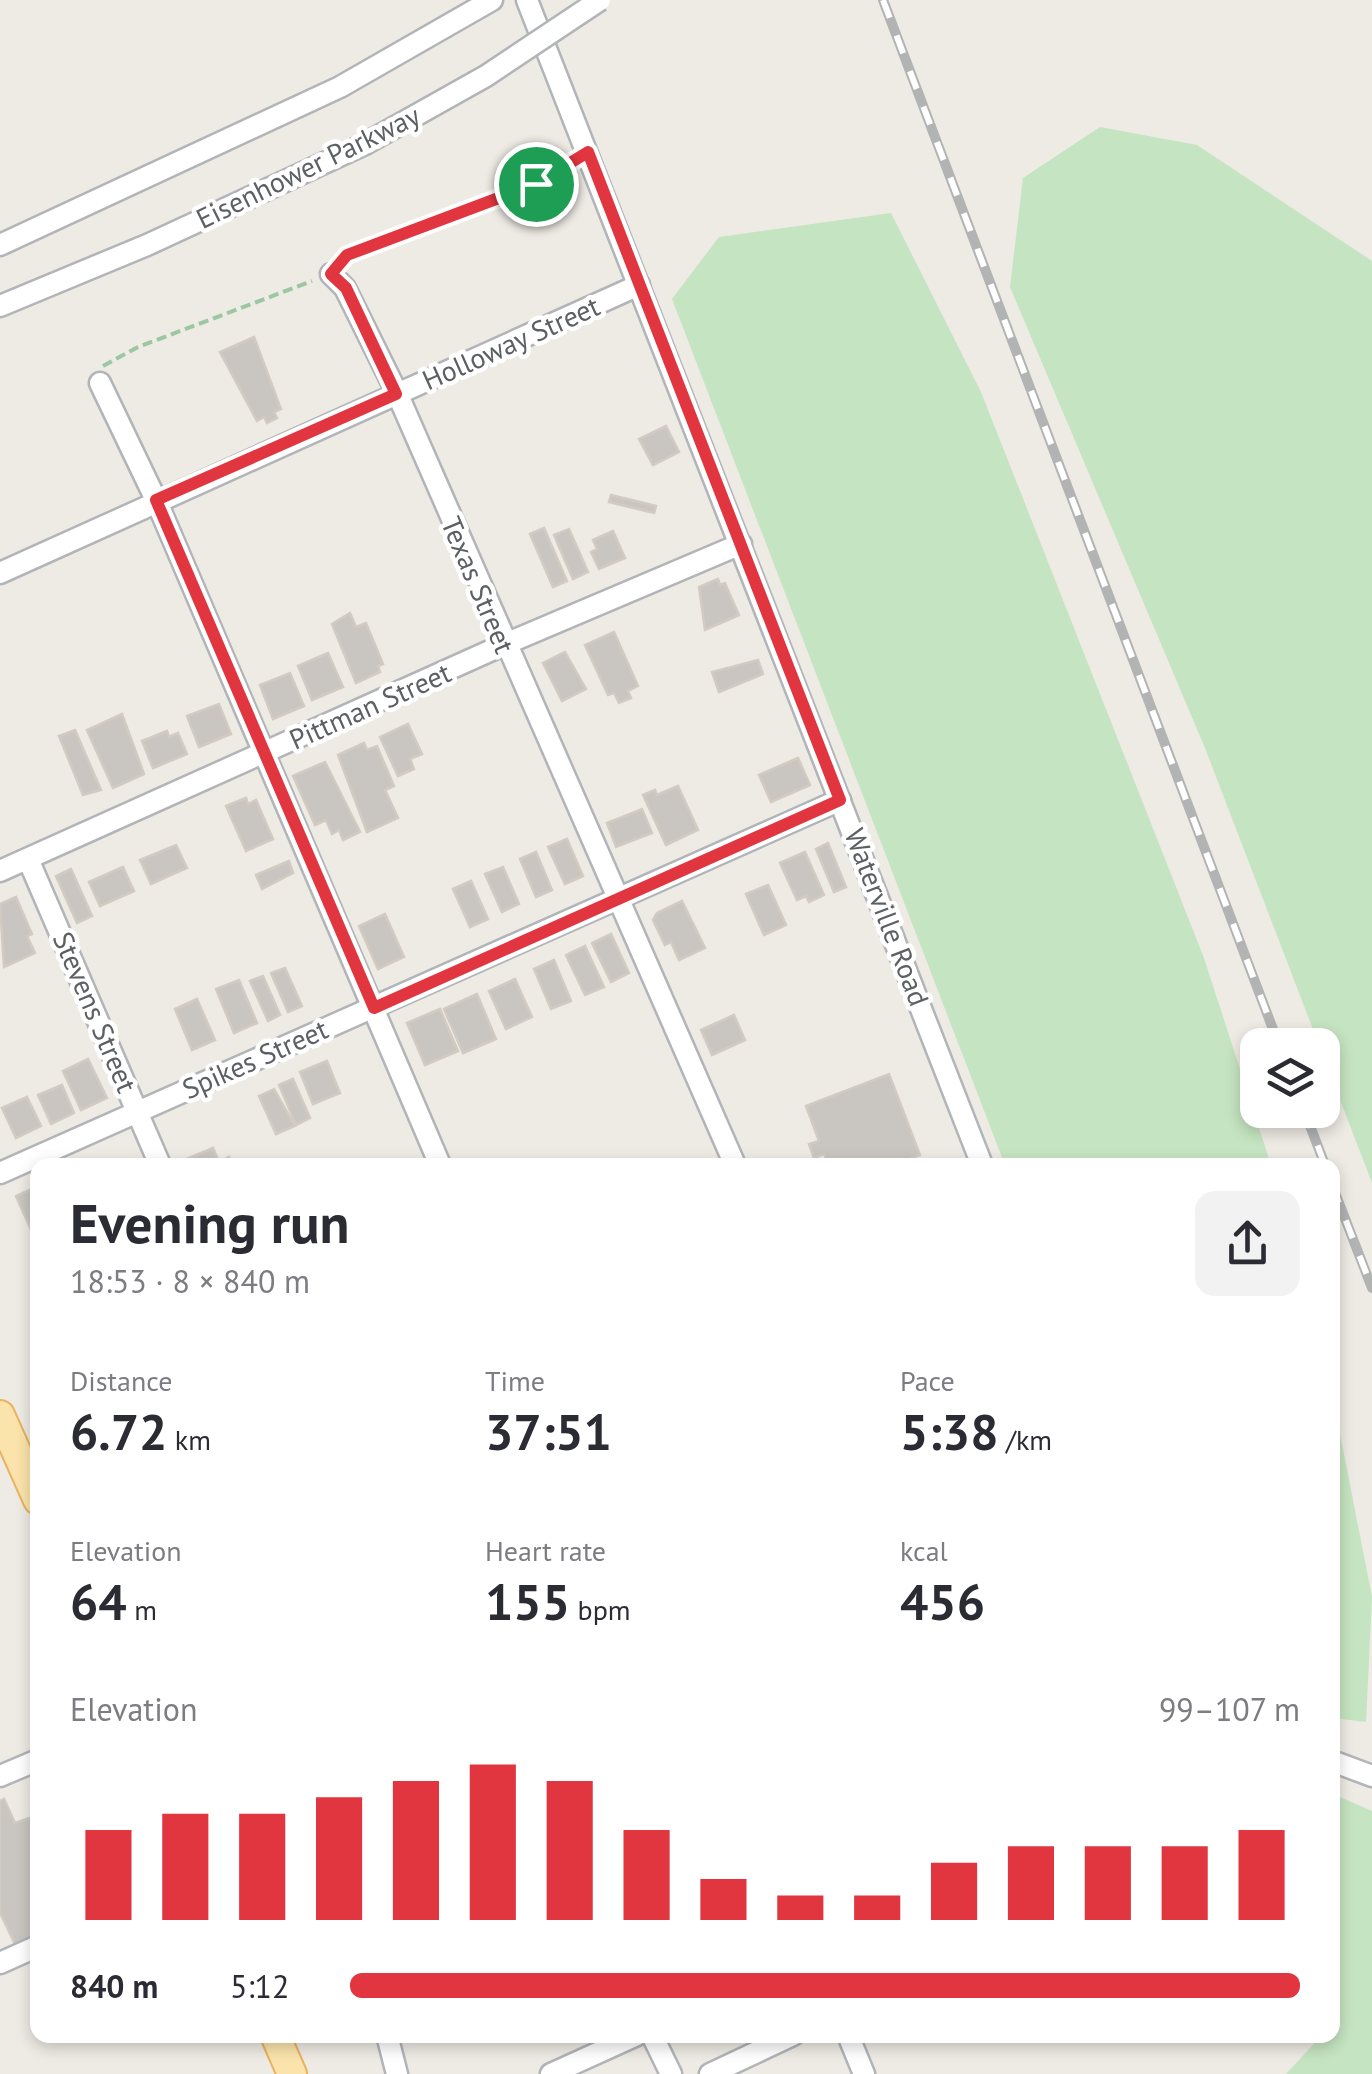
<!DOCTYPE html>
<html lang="en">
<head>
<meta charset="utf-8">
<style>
	:root { --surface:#fff; --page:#f2f2f3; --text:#2b2b33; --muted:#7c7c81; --accent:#e1363f }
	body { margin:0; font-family:"PT Sans",sans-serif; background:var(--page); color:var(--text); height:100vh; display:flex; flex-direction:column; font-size:38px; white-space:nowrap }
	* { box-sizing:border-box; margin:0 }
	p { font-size:32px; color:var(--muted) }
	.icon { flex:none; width:55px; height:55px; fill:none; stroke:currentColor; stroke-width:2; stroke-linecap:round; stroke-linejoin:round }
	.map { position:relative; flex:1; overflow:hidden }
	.sheet { position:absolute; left:30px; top:1158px; width:1310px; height:885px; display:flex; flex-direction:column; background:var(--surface); border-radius:20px; box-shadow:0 5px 15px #0003 }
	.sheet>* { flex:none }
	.fabs { position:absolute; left:1240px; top:1028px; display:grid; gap:20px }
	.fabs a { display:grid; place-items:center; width:100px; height:100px; border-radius:20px; background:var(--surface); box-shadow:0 5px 15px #0003; font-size:50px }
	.pin { position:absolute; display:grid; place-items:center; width:85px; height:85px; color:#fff; margin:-42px; border:5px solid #fff; border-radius:50%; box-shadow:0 2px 10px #0007 }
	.round { display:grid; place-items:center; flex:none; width:105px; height:105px; border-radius:20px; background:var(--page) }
	.head { display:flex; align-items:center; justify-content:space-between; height:170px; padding:0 40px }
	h1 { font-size:55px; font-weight:700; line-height:75px }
	.metrics { display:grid; grid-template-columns:repeat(3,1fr); gap:15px; height:170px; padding:10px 40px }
	.metrics div { display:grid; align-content:center }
	.metrics b { font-size:50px; font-weight:700 }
	.metrics small { font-size:28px; font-weight:400 }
	.metrics p { font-size:28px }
	.chart { height:280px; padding:20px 40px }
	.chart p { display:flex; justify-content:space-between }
	.chart svg { width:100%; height:180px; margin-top:10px; stroke:var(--accent); stroke-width:6 }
	ul { padding:0 40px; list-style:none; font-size:32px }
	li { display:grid; grid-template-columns:160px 120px 1fr; align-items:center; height:75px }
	li i { height:25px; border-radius:12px; background:var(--accent) }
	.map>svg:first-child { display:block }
</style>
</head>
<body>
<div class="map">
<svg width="1372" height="2074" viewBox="0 0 1372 2074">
	<rect width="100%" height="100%" fill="#eeeae4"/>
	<g fill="#c5e4c1">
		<path d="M 1100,127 L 1197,145 L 1372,261 L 1372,1183 L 1205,748 L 1010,287 L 1023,178 Z"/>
		<path d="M 891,213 L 981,392 L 1204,958 L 1271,1165 L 1005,1165 L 672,299 L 719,237 Z"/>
		<path d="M 1333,1398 L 1372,1597 L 1366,1722 L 1333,1718 Z"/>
		<path d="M 1333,1794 L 1372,1811 L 1372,2074 L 1286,2074 L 1322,2035 L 1332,2035 Z"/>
	</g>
	<g fill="#c9c5c0" stroke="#d2cbc2" stroke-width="2.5">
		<path d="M 254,337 L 281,409 L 274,412 L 277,418 L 267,423 L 264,417 L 257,421 L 220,352 Z"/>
		<path d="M 666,426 L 679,452 L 653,465 L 639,439 Z"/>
		<path d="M 611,495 L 656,506 L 654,513 L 609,502 Z"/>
		<path d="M 544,528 L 567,581 L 553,587 L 530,534 Z"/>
		<path d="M 569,529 L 588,572 L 573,579 L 554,535 Z"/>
		<path d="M 613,531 L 625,558 L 599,569 L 591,552 L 597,549 L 593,540 Z"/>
		<path d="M 718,579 L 720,585 L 725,583 L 739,615 L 705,630 L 699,587 Z"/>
		<path d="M 350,613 L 356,627 L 366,623 L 383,664 L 378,666 L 380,672 L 356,683 L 332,624 Z"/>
		<path d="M 614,632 L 638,686 L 628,691 L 631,698 L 619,703 L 614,693 L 608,695 L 585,645 Z"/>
		<path d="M 565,652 L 586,689 L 562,701 L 543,663 Z"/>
		<path d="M 328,653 L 343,687 L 312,700 L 298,666 Z"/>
		<path d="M 758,660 L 763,674 L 719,692 L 712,672 Z"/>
		<path d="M 290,673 L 304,706 L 273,719 L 260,685 Z"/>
		<path d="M 219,704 L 231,734 L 199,747 L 187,716 Z"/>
		<path d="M 122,714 L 144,774 L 113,788 L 87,730 Z"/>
		<path d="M 408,724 L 422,754 L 410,759 L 414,769 L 398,776 L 380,737 Z"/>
		<path d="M 75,730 L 101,790 L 83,795 L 59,736 Z"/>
		<path d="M 167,731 L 169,737 L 178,733 L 187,754 L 153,768 L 142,741 Z"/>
		<path d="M 364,743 L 367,750 L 377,746 L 394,786 L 385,790 L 398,818 L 367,832 L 338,755 Z"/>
		<path d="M 798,758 L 810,785 L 771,802 L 759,775 Z"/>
		<path d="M 325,762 L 360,832 L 343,840 L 339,830 L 332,834 L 326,820 L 315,825 L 293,776 Z"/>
		<path d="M 678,786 L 698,830 L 666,845 L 643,795 L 655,790 L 657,795 Z"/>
		<path d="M 246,798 L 248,804 L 256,800 L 273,839 L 246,851 L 226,806 Z"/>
		<path d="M 642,809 L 652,833 L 616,847 L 607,823 Z"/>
		<path d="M 567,839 L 583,876 L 565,884 L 548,847 Z"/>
		<path d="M 828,843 L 846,887 L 834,892 L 816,849 Z"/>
		<path d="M 176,845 L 187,868 L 151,884 L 140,860 Z"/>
		<path d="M 536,852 L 552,890 L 536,897 L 520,859 Z"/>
		<path d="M 805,852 L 824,895 L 809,902 L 806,896 L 797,900 L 780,863 Z"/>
		<path d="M 289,861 L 293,873 L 262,889 L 256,875 Z"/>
		<path d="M 123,867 L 134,891 L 100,906 L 89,882 Z"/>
		<path d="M 503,867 L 519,904 L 502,912 L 485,874 Z"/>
		<path d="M 71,869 L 92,916 L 77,923 L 56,876 Z"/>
		<path d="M 471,881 L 488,919 L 470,927 L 453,889 Z"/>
		<path d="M 768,885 L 786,925 L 764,935 L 746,894 Z"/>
		<path d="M 16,897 L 32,934 L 27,936 L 35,953 L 4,967 L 0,904 Z"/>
		<path d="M 682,901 L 705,948 L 679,960 L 671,942 L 665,945 L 653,920 L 657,913 Z"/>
		<path d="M 385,914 L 404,957 L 378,969 L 359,926 Z"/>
		<path d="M 611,934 L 629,973 L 611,982 L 592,943 Z"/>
		<path d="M 585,946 L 604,987 L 585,995 L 566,955 Z"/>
		<path d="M 554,960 L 571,1001 L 551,1009 L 534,969 Z"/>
		<path d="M 285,968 L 302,1006 L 288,1012 L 271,973 Z"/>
		<path d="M 263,976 L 280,1015 L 268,1021 L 250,981 Z"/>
		<path d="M 515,979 L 532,1017 L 506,1029 L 489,991 Z"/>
		<path d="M 239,980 L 257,1023 L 234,1033 L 216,989 Z"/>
		<path d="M 477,994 L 496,1039 L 463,1053 L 444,1009 Z"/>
		<path d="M 197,999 L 215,1040 L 192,1050 L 175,1009 Z"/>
		<path d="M 440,1009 L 458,1051 L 425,1065 L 407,1023 Z"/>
		<path d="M 734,1015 L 745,1040 L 712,1055 L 701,1030 Z"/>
		<path d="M 88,1059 L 107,1098 L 81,1110 L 63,1071 Z"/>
		<path d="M 327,1061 L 340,1093 L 313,1104 L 300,1072 Z"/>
		<path d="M 889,1074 L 920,1155 L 893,1165 L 828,1165 L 824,1154 L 814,1158 L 809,1144 L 819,1141 L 806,1106 Z"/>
		<path d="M 293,1079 L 310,1118 L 296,1125 L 279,1085 Z"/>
		<path d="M 62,1085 L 74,1113 L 51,1124 L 38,1095 Z"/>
		<path d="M 274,1089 L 295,1126 L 276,1134 L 259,1096 Z"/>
		<path d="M 27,1097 L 41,1126 L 16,1138 L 2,1108 Z"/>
		<path d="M 213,1148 L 219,1162 L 229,1157 L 232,1165 L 184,1165 L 182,1161 Z"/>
		<path d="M 38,1186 L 38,1245 L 16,1196 Z"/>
		<path d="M 4,1799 L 15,1823 L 38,1815 L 38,1936 L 16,1946 L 0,1913 L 0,1801 Z"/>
	</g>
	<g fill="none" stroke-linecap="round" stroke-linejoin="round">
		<g stroke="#b1b5b8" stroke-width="25">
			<g id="minor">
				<path d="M 527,0 L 982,1165"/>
				<path d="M 0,245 L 340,87 L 492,0"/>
				<path d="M 331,274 L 345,288 L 397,393 L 735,1165"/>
				<path d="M 0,306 L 147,245 L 363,145"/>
				<path d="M 100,383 L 156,500 L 440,1165"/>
				<path d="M 0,573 L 639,285"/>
				<path d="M 28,859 L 160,1165"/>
				<path d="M 0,871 L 503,645 L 741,544"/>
				<path d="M 0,1173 L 840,800"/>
				<path d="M 1332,1761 L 1372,1776"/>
				<path d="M 0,1776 L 38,1760"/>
				<path d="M 0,1963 L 38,1946"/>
				<path d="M 387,2035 L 397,2074"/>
				<path d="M 652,2035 L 671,2074"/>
				<path d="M 848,2035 L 864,2074"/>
				<path d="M 551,2074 L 637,2035"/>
				<path d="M 710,2074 L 793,2035"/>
			</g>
		</g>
		<g stroke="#ebb25f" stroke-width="32">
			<g id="major">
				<path d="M 0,1415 L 38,1500"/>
				<path d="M 275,2035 L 292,2074"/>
			</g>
		</g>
		<g stroke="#9cc7a2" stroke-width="4" stroke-dasharray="10 5" stroke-linecap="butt">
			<path d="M 343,260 L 386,239 L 536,184 L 568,164"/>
			<path d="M 103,366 L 138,347 L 312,281"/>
		</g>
		<use href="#minor" stroke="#fff" stroke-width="20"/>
		<use href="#major" stroke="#fbe4ab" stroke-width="28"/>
		<g stroke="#b2b3b3" stroke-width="10">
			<g id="rail">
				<path d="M 883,0 L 1279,1045"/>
				<path d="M 1304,1110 L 1325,1165"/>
				<path d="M 1332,1185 L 1372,1288"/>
			</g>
		</g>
		<use href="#rail" stroke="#fff" stroke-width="6" stroke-dasharray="19" stroke-linecap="butt"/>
		<g stroke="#b1b5b8" stroke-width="25" stroke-linecap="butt">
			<path id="minor-bridge" d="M 363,145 L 486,76 L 600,0"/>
		</g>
		<use href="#minor-bridge" stroke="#fff" stroke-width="20"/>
	</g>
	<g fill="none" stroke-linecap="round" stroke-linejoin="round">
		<g stroke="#fff" stroke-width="20">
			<path id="route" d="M 588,152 L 840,800 L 374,1008 L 156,500 L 396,394 L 346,288 L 331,274 L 347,255 L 536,184 Z"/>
		</g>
		<use href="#route" stroke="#e1363f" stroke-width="12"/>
	</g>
	<g text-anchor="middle" stroke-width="9" stroke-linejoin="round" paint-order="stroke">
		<g font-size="28" fill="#5c6063" stroke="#fff">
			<text transform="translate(308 167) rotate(-26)" y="10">Eisenhower Parkway</text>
			<text transform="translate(511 343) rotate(-24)" y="10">Holloway Street</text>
			<text transform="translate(478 585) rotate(67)" y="10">Texas Street</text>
			<text transform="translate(370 706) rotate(-24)" y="10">Pittman Street</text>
			<text transform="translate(887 917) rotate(69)" y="10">Waterville Road</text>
			<text transform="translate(95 1012) rotate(67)" y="10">Stevens Street</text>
			<text transform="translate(255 1059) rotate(-24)" y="10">Spikes Street</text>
		</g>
	</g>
</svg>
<div class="fabs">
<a><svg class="icon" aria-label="layers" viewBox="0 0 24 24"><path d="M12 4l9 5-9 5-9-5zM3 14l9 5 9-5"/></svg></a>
</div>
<div class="pin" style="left:536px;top:184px;background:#1e9e55"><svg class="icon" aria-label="arrive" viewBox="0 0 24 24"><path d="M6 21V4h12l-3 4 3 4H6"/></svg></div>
<section class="sheet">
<div class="head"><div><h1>Evening run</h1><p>18:53 · 8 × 840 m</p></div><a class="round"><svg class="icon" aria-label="share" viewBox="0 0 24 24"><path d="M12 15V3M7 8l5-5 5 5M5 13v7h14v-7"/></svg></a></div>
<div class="metrics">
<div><p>Distance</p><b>6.72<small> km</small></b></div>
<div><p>Time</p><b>37:51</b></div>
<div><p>Pace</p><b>5:38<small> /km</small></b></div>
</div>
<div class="metrics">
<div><p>Elevation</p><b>64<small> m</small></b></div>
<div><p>Heart rate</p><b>155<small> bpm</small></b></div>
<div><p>kcal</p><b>456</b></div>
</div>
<div class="chart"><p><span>Elevation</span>99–107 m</p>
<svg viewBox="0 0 160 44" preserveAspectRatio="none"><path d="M5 44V22M15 44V18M25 44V18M35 44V14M45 44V10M55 44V6M65 44V10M75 44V22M85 44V34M95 44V38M105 44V38M115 44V30M125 44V26M135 44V26M145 44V26M155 44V22"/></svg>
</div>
<ul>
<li><b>840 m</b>5:12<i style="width:100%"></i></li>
</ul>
</section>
</div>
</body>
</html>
